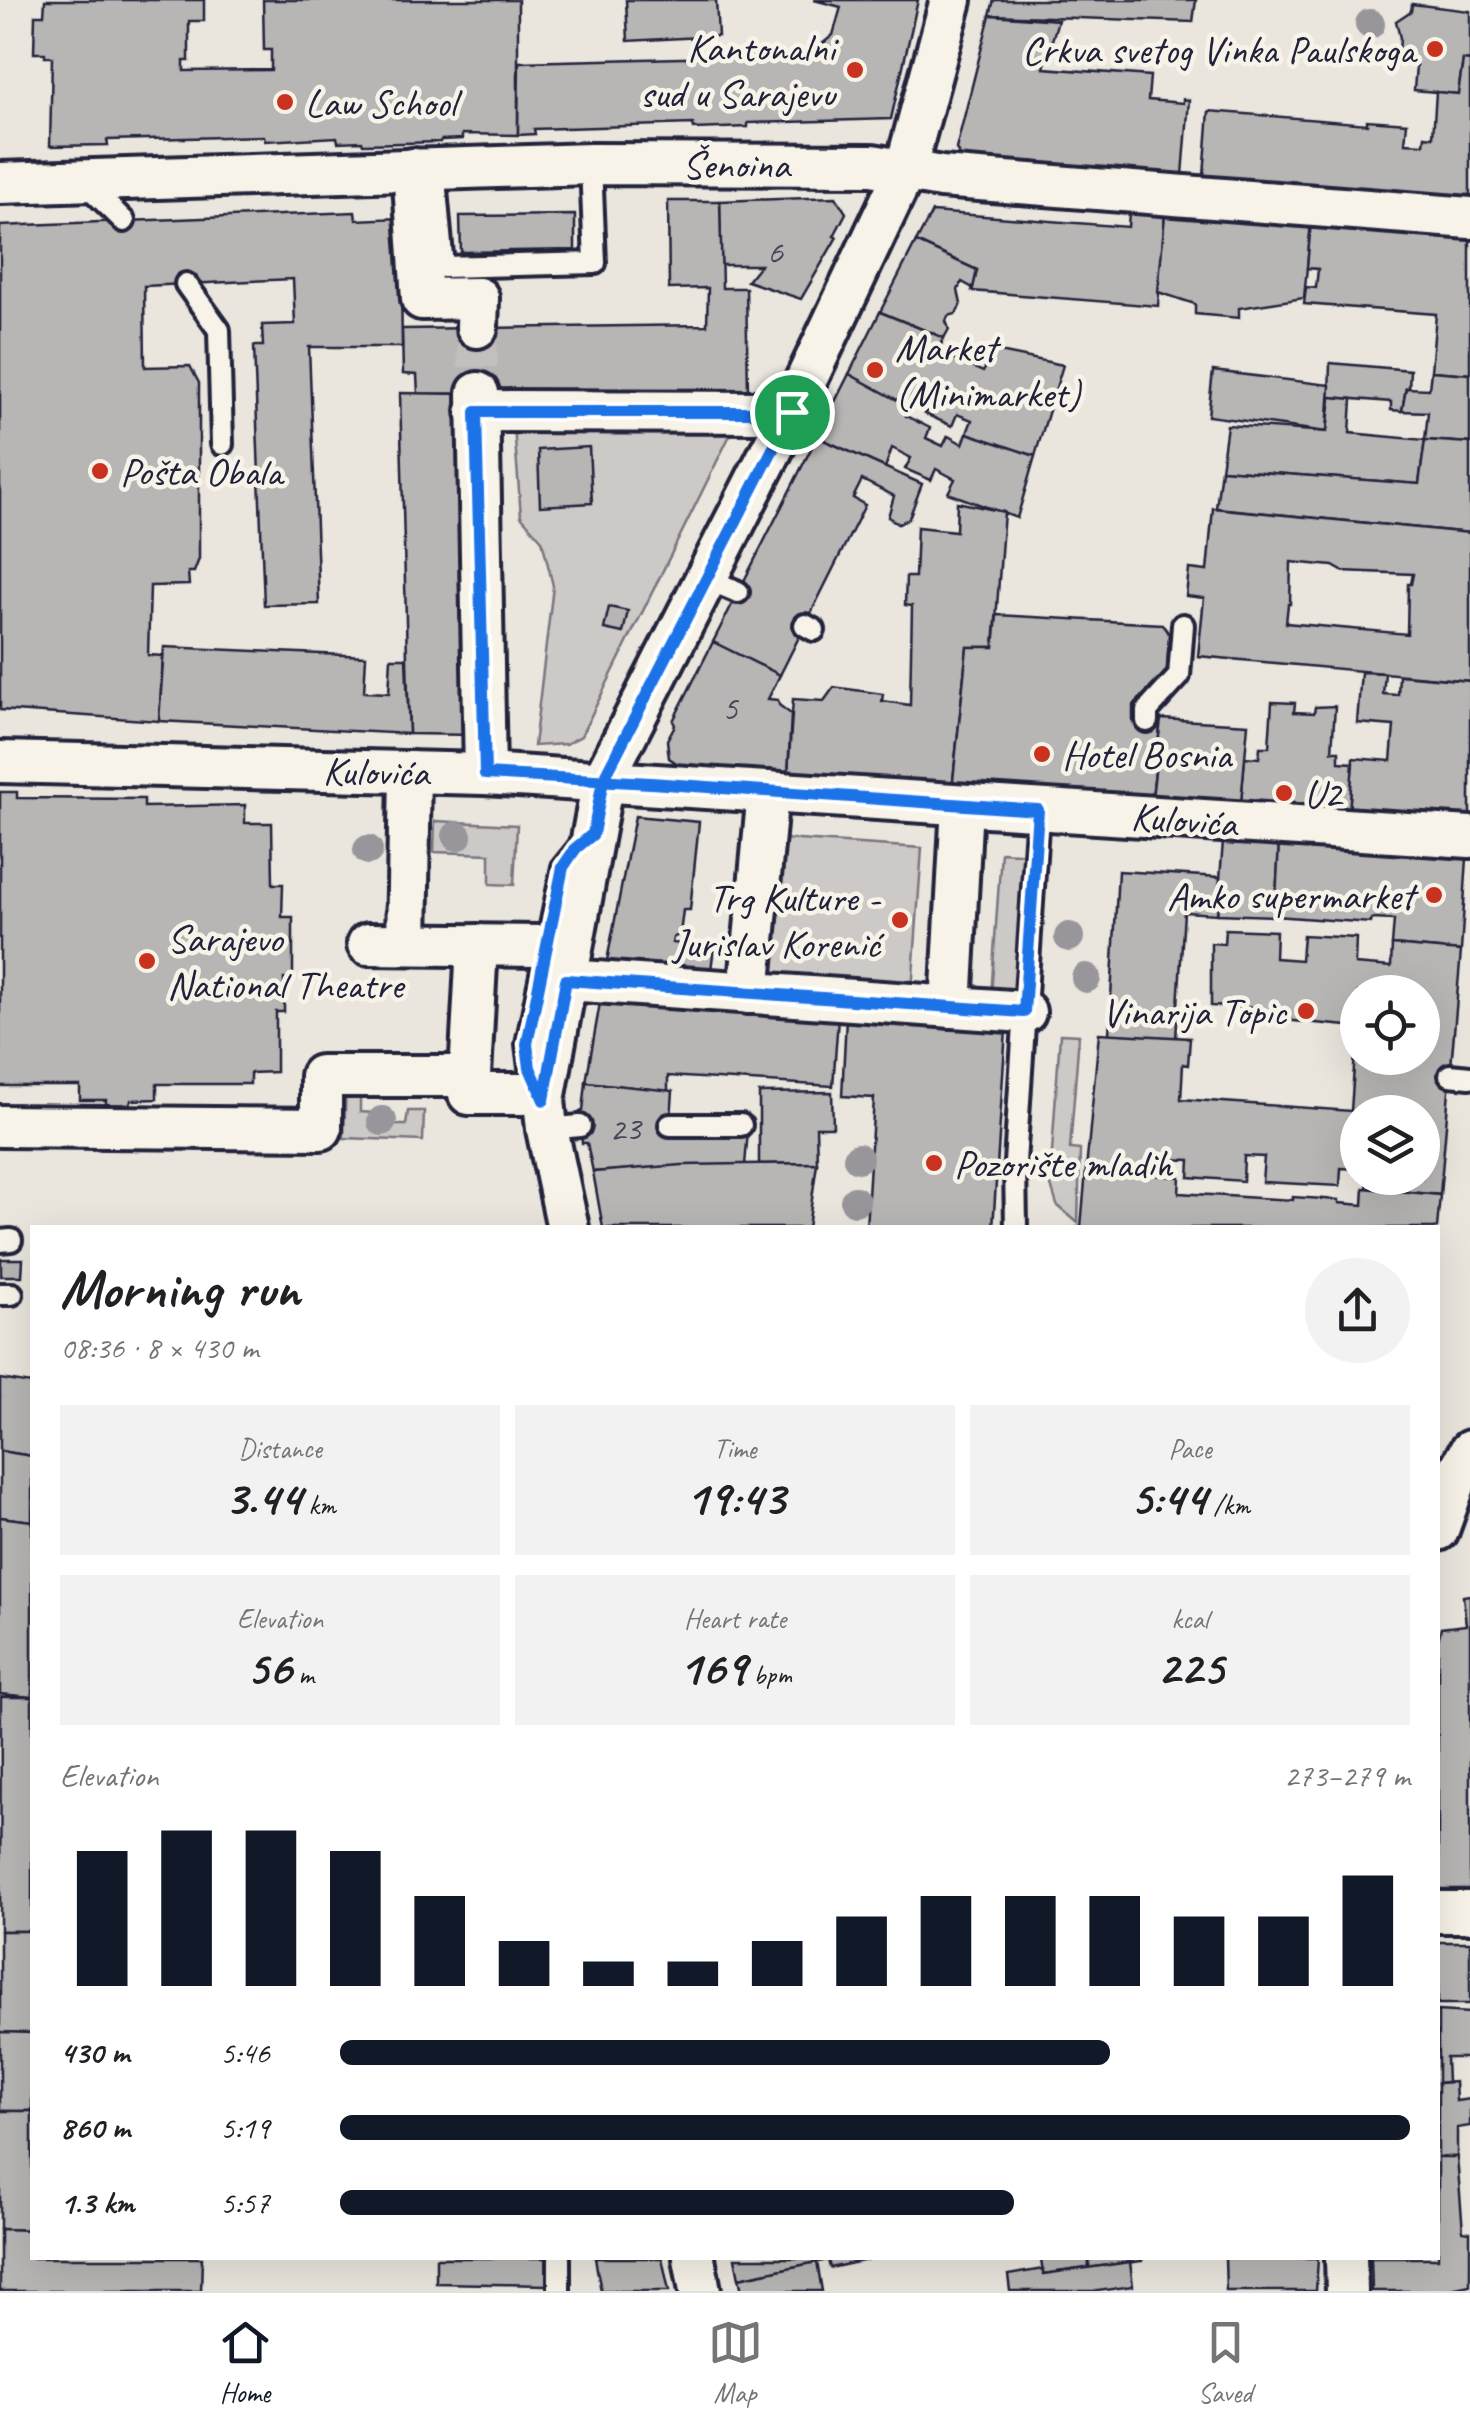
<!DOCTYPE html>
<html lang="en">
<head>
<meta charset="utf-8">
<style>
	:root { --surface:#fff; --page:#f2f2f2; --text:#202124; --muted:#757577; --line:#e0e0e0; --accent:#111827 }
	body { margin:0; font-family:Caveat,sans-serif; background:var(--page); color:var(--text); height:100vh; display:flex; flex-direction:column; font-size:38px; white-space:nowrap }
	* { box-sizing:border-box; margin:0 }
	p { font-size:32px; color:var(--muted) }
	.icon { flex:none; width:55px; height:55px; fill:none; stroke:currentColor; stroke-width:2; stroke-linecap:round; stroke-linejoin:round }
	.map { position:relative; flex:1; overflow:hidden }
	.drawer { position:absolute; left:30px; top:1225px; width:1410px; height:1035px; display:flex; flex-direction:column; background:var(--surface); border-radius:0px; box-shadow:0 10px 40px #0002 }
	.drawer>* { flex:none }
	.buttons { position:absolute; left:1340px; top:975px; display:grid; gap:20px }
	.buttons a { display:grid; place-items:center; width:100px; height:100px; border-radius:50%; background:var(--surface); box-shadow:0 10px 40px #0002; font-size:50px }
	.pin { position:absolute; display:grid; place-items:center; width:85px; height:85px; color:#fff; margin:-42px; border:5px solid #fff; border-radius:50%; box-shadow:0 2px 10px #0007 }
	.round { display:grid; place-items:center; flex:none; width:105px; height:105px; border-radius:52px; background:var(--page) }
	.headline { display:flex; align-items:center; justify-content:space-between; height:170px; padding:0 30px }
	h1 { font-size:55px; font-weight:700; line-height:75px }
	.figures { display:grid; grid-template-columns:repeat(3,1fr); gap:15px; height:170px; padding:10px 30px }
	.figures div { display:grid; align-content:center; border-radius:0px; background:var(--page); text-align:center }
	.figures b { font-size:50px; font-weight:700 }
	.figures small { font-size:28px; font-weight:400 }
	.figures p { font-size:28px }
	.chart { height:280px; padding:20px 30px }
	.chart p { display:flex; justify-content:space-between }
	.chart svg { width:100%; height:180px; margin-top:10px; stroke:var(--accent); stroke-width:6 }
	ul { padding:0 30px; list-style:none; font-size:32px }
	li { display:grid; grid-template-columns:160px 120px 1fr; align-items:center; height:75px }
	li i { height:25px; border-radius:12px; background:var(--accent) }
	.tab-bar { display:flex; justify-content:space-around; align-items:center; height:140px; border-top:2px solid var(--line); background:var(--surface); font-size:28px; color:var(--muted) }
	.tab-bar a { display:grid; justify-items:center; gap:5px }
	.tab-bar .selected { color:var(--accent) }
	.map>svg:first-child { display:block }
</style>
</head>
<body>
<div class="map">
<svg width="1470" height="2291" viewBox="0 0 1470 2291">
	<rect width="100%" height="100%" fill="#eae6de"/>
	<filter id="ink" filterUnits="userSpaceOnUse"><feTurbulence type="fractalNoise" baseFrequency=".01" numOctaves="2"/><feDisplacementMap in="SourceGraphic" scale="20" xChannelSelector="R" yChannelSelector="G"/><feConvolveMatrix kernelMatrix="1 2 1 2 8 2 1 2 1" color-interpolation-filters="sRGB"/></filter>
	<g filter="url(#ink)">
		<g fill="#cdc9c6" stroke="#787680" stroke-width="2.5">
			<path d="M 735,425 L 581,736 L 566,744 L 534,746 L 553,586 L 542,540 L 521,516 L 514,427 Z"/>
			<path d="M 435,821 L 517,825 L 514,885 L 490,884 L 490,854 L 434,852 Z"/>
			<path d="M 783,839 L 922,848 L 912,991 L 772,982 Z"/>
			<path d="M 1001,852 L 1035,854 L 1026,999 L 991,996 Z"/>
			<path d="M 1060,1034 L 1079,1035 L 1070,1149 L 1080,1150 L 1078,1223 L 1057,1205 L 1050,1182 Z"/>
			<path d="M 346,1085 L 360,1086 L 360,1112 L 390,1114 L 390,1125 L 406,1125 L 408,1111 L 424,1111 L 423,1141 L 344,1138 Z"/>
		</g>
		<g fill="#b8b6b5" stroke="#22223b" stroke-width="2.5" fill-rule="evenodd">
			<path d="M 45,0 L 204,0 L 204,21 L 189,21 L 189,61 L 184,61 L 184,71 L 271,70 L 271,50 L 264,50 L 263,0 L 518,0 L 518,135 L 462,134 L 462,139 L 441,140 L 440,142 L 363,144 L 362,141 L 338,142 L 337,137 L 265,141 L 264,136 L 107,140 L 108,145 L 50,146 L 52,57 L 45,57 L 45,53 L 34,53 L 35,15 L 44,15 Z"/>
			<path d="M 626,0 L 716,0 L 718,36 L 628,41 Z"/>
			<path d="M 814,0 L 918,0 L 891,119 L 748,123 L 748,127 L 694,129 L 693,124 L 534,129 L 535,134 L 518,135 L 519,62 L 809,55 L 833,35 L 841,7 Z"/>
			<path d="M 994,0 L 1196,0 L 1193,22 L 990,15 Z"/>
			<path d="M 1412,4 L 1470,11 L 1470,61 L 1463,60 L 1458,94 L 1414,90 L 1416,65 L 1398,64 L 1400,38 L 1396,21 L 1411,11 Z"/>
			<path d="M 990,15 L 1058,20 L 1044,68 L 1150,76 L 1148,100 L 1183,103 L 1183,99 L 1189,100 L 1183,175 L 1025,161 L 1025,164 L 960,156 L 956,149 Z"/>
			<path d="M 1463,60 L 1470,61 L 1470,199 L 1204,176 L 1209,111 L 1367,124 L 1367,120 L 1407,123 L 1405,143 L 1424,144 L 1425,136 L 1433,137 L 1436,92 L 1458,94 Z"/>
			<path d="M 836,197 L 846,213 L 834,236 L 837,237 L 801,299 L 747,281 L 760,265 L 721,265 L 720,201 Z"/>
			<path d="M 668,201 L 720,201 L 722,288 L 746,288 L 748,390 L 418,394 L 417,375 L 403,374 L 402,329 L 707,325 L 708,288 L 669,289 Z"/>
			<path d="M 355,212 L 356,220 L 400,218 L 402,347 L 309,347 L 319,604 L 264,605 L 254,346 L 263,346 L 262,325 L 295,324 L 293,279 L 144,286 L 145,367 L 190,366 L 199,383 L 199,559 L 194,572 L 188,572 L 189,585 L 150,586 L 148,655 L 163,656 L 159,721 L 0,710 L 0,226 Z"/>
			<path d="M 932,212 L 1128,227 L 1129,212 L 1165,215 L 1158,306 L 972,291 L 977,270 L 916,242 Z"/>
			<path d="M 575,215 L 575,250 L 461,252 L 460,216 Z"/>
			<path d="M 1165,215 L 1311,226 L 1304,298 L 1239,308 L 1239,318 L 1195,314 L 1195,304 L 1158,292 Z"/>
			<path d="M 1311,221 L 1470,235 L 1470,374 L 1431,371 L 1436,314 L 1304,304 L 1306,287 L 1316,288 L 1318,269 L 1307,268 Z"/>
			<path d="M 916,242 L 977,270 L 973,288 L 962,282 L 958,290 L 961,304 L 956,314 L 948,316 L 946,321 L 949,329 L 944,338 L 880,312 Z"/>
			<path d="M 880,312 L 944,338 L 938,352 L 983,372 L 995,351 L 1063,365 L 1035,456 L 967,433 L 972,420 L 957,414 L 952,426 L 925,414 L 931,402 L 916,396 L 910,407 L 849,374 Z"/>
			<path d="M 1330,363 L 1410,370 L 1409,388 L 1406,388 L 1402,411 L 1391,410 L 1391,402 L 1329,397 Z"/>
			<path d="M 1213,371 L 1330,385 L 1327,432 L 1208,416 Z"/>
			<path d="M 1431,371 L 1470,374 L 1470,443 L 1425,440 L 1428,412 L 1402,411 L 1406,388 L 1429,389 Z"/>
			<path d="M 849,374 L 910,407 L 906,416 L 930,428 L 926,438 L 943,446 L 948,436 L 963,444 L 967,433 L 1035,456 L 1017,518 L 948,493 L 955,479 L 936,469 L 931,480 L 905,469 L 911,458 L 892,448 L 885,468 L 817,437 Z"/>
			<path d="M 400,393 L 465,394 L 476,735 L 409,734 Z"/>
			<path d="M 1331,397 L 1352,399 L 1350,433 L 1425,440 L 1419,484 L 1221,469 L 1227,425 L 1327,432 Z"/>
			<path d="M 817,437 L 922,484 L 909,518 L 899,524 L 888,517 L 894,496 L 862,480 L 853,498 L 865,505 L 780,675 L 713,642 Z"/>
			<path d="M 1425,440 L 1470,443 L 1470,533 L 1216,508 L 1221,469 L 1419,484 Z"/>
			<path d="M 589,447 L 592,503 L 540,506 L 538,450 Z"/>
			<path d="M 957,502 L 1004,512 L 994,647 L 967,647 L 952,790 L 823,787 L 823,774 L 788,773 L 793,699 L 824,701 L 834,687 L 883,694 L 882,701 L 910,705 L 912,606 L 905,605 L 906,577 L 915,577 L 917,527 L 956,531 Z"/>
			<path d="M 1213,508 L 1470,533 L 1470,681 L 1198,656 L 1204,598 L 1186,596 L 1189,569 L 1207,571 ZM 1291,562 L 1333,566 L 1342,571 L 1413,574 L 1411,584 L 1408,584 L 1407,634 L 1286,623 L 1288,604 L 1290,604 Z"/>
			<path d="M 609,607 L 628,611 L 623,633 L 604,629 Z"/>
			<path d="M 997,615 L 1162,624 L 1169,634 L 1167,670 L 1133,706 L 1133,722 L 1161,719 L 1152,798 L 952,790 L 967,647 L 994,647 Z"/>
			<path d="M 713,642 L 780,675 L 768,699 L 778,700 L 779,705 L 791,714 L 788,773 L 684,768 L 669,758 L 667,740 L 675,725 L 673,721 Z"/>
			<path d="M 164,647 L 366,656 L 364,692 L 389,693 L 391,658 L 406,658 L 409,734 L 159,721 Z"/>
			<path d="M 1361,672 L 1385,673 L 1383,694 L 1398,695 L 1399,675 L 1470,681 L 1470,820 L 1349,812 L 1353,758 L 1391,761 L 1394,726 L 1357,723 Z"/>
			<path d="M 1272,702 L 1295,703 L 1294,712 L 1314,713 L 1315,707 L 1335,706 L 1332,751 L 1339,751 L 1339,762 L 1353,763 L 1349,812 L 1241,803 L 1245,757 L 1259,758 L 1260,747 L 1269,747 Z"/>
			<path d="M 1161,719 L 1248,724 L 1241,803 L 1152,798 Z"/>
			<path d="M 0,792 L 17,792 L 17,798 L 144,799 L 144,807 L 245,805 L 245,823 L 272,823 L 273,884 L 283,884 L 282,917 L 293,917 L 293,979 L 284,979 L 284,1012 L 276,1012 L 276,1072 L 250,1073 L 250,1084 L 157,1084 L 157,1099 L 131,1100 L 130,1105 L 106,1105 L 106,1100 L 80,1100 L 80,1086 L 0,1086 Z"/>
			<path d="M 635,816 L 699,822 L 690,910 L 683,910 L 680,934 L 673,938 L 672,943 L 714,947 L 710,978 L 606,966 Z"/>
			<path d="M 1223,842 L 1279,846 L 1275,916 L 1217,914 Z"/>
			<path d="M 1279,843 L 1467,858 L 1461,951 L 1392,945 L 1394,920 L 1372,919 L 1371,923 L 1275,916 Z"/>
			<path d="M 1118,871 L 1220,877 L 1217,914 L 1184,912 L 1176,1038 L 1109,1034 Z"/>
			<path d="M 1225,929 L 1276,931 L 1275,958 L 1301,960 L 1303,935 L 1356,938 L 1355,964 L 1391,967 L 1392,945 L 1461,951 L 1440,1195 L 1367,1188 L 1368,1178 L 1422,1178 L 1422,1112 L 1358,1112 L 1358,1169 L 1341,1168 L 1340,1186 L 1262,1182 L 1264,1157 L 1244,1156 L 1243,1181 L 1189,1177 L 1190,1160 L 1165,1159 L 1164,1176 L 1086,1170 L 1099,1033 L 1190,1038 L 1188,1065 L 1183,1064 L 1181,1099 L 1351,1111 L 1356,1038 L 1347,1026 L 1262,1018 L 1256,1008 L 1211,1006 L 1211,943 L 1224,944 ZM 1358,992 L 1422,992 L 1422,1058 L 1358,1058 Z"/>
			<path d="M 600,1003 L 838,1018 L 833,1086 L 668,1076 L 668,1091 L 586,1082 Z"/>
			<path d="M 846,1018 L 1006,1029 L 993,1228 L 866,1228 L 874,1098 L 842,1096 Z"/>
			<path d="M 586,1082 L 673,1091 L 670,1132 L 748,1131 L 745,1165 L 593,1172 L 587,1143 L 582,1143 L 580,1112 L 583,1111 Z"/>
			<path d="M 832,1092 L 833,1127 L 816,1127 L 817,1163 L 759,1164 L 759,1093 Z"/>
			<path d="M 817,1163 L 808,1228 L 603,1228 L 593,1172 L 682,1165 Z"/>
			<path d="M 1086,1170 L 1180,1177 L 1179,1193 L 1293,1200 L 1293,1197 L 1339,1200 L 1339,1203 L 1363,1205 L 1364,1188 L 1440,1195 L 1437,1228 L 1074,1228 L 1081,1227 Z"/>
			<path d="M 1,1259 L 23,1259 L 22,1276 L 1,1276 Z"/>
			<path d="M 0,1379 L 32,1384 L 32,1456 L 0,1451 Z"/>
			<path d="M 0,1451 L 32,1456 L 32,1521 L 0,1517 Z"/>
			<path d="M 0,1517 L 32,1521 L 32,1697 L 0,1694 Z"/>
			<path d="M 1470,1595 L 1470,1889 L 1438,1889 L 1438,1641 L 1441,1628 L 1466,1625 L 1463,1596 Z"/>
			<path d="M 1,1697 L 32,1697 L 32,1931 L 0,1931 Z"/>
			<path d="M 0,1931 L 32,1931 L 32,2033 L 0,2032 Z"/>
			<rect x="1438" y="1942" width="32" height="62"/>
			<path d="M 1438,2011 L 1470,2013 L 1470,2058 L 1446,2058 L 1447,2082 L 1438,2083 Z"/>
			<path d="M 0,2032 L 32,2033 L 32,2111 L 0,2111 Z"/>
			<path d="M 1455,2082 L 1456,2101 L 1470,2099 L 1470,2126 L 1457,2128 L 1457,2157 L 1438,2157 L 1438,2083 Z"/>
			<path d="M 0,2111 L 32,2111 L 32,2230 L 0,2229 Z"/>
			<path d="M 1438,2157 L 1457,2157 L 1463,2231 L 1470,2232 L 1470,2285 L 1441,2291 L 1372,2291 L 1371,2258 L 1438,2258 Z"/>
			<path d="M 0,2229 L 32,2230 L 32,2258 L 202,2258 L 201,2291 L 0,2291 Z"/>
			<path d="M 436,2258 L 547,2258 L 547,2285 L 436,2283 Z"/>
			<path d="M 595,2258 L 662,2258 L 669,2291 L 601,2291 Z"/>
			<path d="M 735,2258 L 866,2258 L 867,2260 L 830,2268 L 828,2260 L 739,2278 Z"/>
			<path d="M 1041,2258 L 1089,2258 L 1089,2268 L 1043,2274 Z"/>
			<path d="M 1089,2258 L 1142,2258 L 1142,2261 L 1089,2268 Z"/>
			<path d="M 1225,2258 L 1318,2258 L 1316,2291 L 1226,2291 Z"/>
			<path d="M 817,2262 L 822,2291 L 742,2291 L 739,2278 Z"/>
			<path d="M 1130,2262 L 1133,2286 L 1098,2291 L 1010,2291 L 1008,2275 L 1043,2269 L 1043,2274 Z"/>
		</g>
		<g fill="none" stroke-linecap="round" stroke-linejoin="round">
			<path stroke="#c2bfbd" stroke-width="40" stroke-dasharray="40 20" stroke-linecap="butt" d="M 477,327 L 478,393"/>
			<g stroke="#22223b" stroke-width="28">
				<g id="lane">
					<path d="M 434,168 L 443,267 L 595,263 L 591,164"/>
					<path d="M 84,182 L 124,221"/>
					<path d="M 186,284 L 219,330 L 222,444"/>
					<path d="M 705,578 L 738,592"/>
					<path d="M 805,625 L 814,630"/>
					<path d="M 1147,721 L 1147,711 L 1179,676 L 1183,625"/>
					<path d="M 1450,1075 L 1470,1077"/>
					<path d="M 539,1089 L 530,1068 L 527,1044 L 563,867 L 584,841"/>
					<path d="M 670,1125 L 741,1125"/>
					<path d="M 547,1129 L 580,1126"/>
					<path d="M 1016,1228 L 1015,1163 L 1038,810"/>
					<path d="M 0,1241 L 11,1240"/>
					<path d="M 0,1294 L 12,1294"/>
					<path d="M 559,2258 L 559,2291"/>
				</g>
			</g>
			<g stroke="#22223b" stroke-width="48">
				<g id="street">
					<path d="M 413,169 L 422,299 L 478,298 L 477,327"/>
					<path d="M 0,183 L 591,164 L 872,165 L 941,177 L 1470,218"/>
					<path d="M 478,393 L 485,774"/>
					<path d="M 477,411 L 791,412"/>
					<path d="M 0,762 L 485,774 L 1470,837"/>
					<path d="M 368,944 L 540,946"/>
					<path d="M 407,944 L 410,772"/>
					<path d="M 477,945 L 469,1094 L 522,1094"/>
					<path d="M 567,980 L 1025,1012"/>
					<path d="M 749,993 L 768,792"/>
					<path d="M 951,1007 L 962,805"/>
					<path d="M 0,1126 L 321,1129 L 321,1076 L 468,1076"/>
					<path d="M 568,1228 L 547,1129 L 544,1100 L 603,780 L 791,412 L 905,171 L 951,0"/>
					<path d="M 1438,1530 L 1460,1469 L 1470,1451"/>
					<path d="M 1438,1912 L 1470,1912"/>
					<path d="M 694,2258 L 700,2291"/>
					<path d="M 1346,2258 L 1347,2291"/>
				</g>
			</g>
			<use href="#lane" stroke="#f7f3e8" stroke-width="20"/>
			<use href="#street" stroke="#f7f3e8" stroke-width="40"/>
		</g>
		<g fill="#98969b">
			<circle cx="1370" cy="24" r="15"/>
			<circle cx="457" cy="836" r="15"/>
			<circle cx="368" cy="850" r="15"/>
			<circle cx="1069" cy="937" r="15"/>
			<circle cx="1086" cy="978" r="15"/>
			<circle cx="382" cy="1121" r="15"/>
			<circle cx="858" cy="1158" r="15"/>
			<circle cx="855" cy="1201" r="15"/>
		</g>
	</g>
	<g fill="none" stroke-linecap="round" stroke-linejoin="round" filter="url(#ink)">
		<g stroke="#fff" stroke-width="20">
			<path id="route" d="M 792,412 L 603,780 L 593,834 L 576,848 L 563,867 L 527,1044 L 530,1068 L 544,1100 L 566,980 L 1024,1012 L 1038,810 L 651,783 L 485,774 L 476,412 L 792,412"/>
		</g>
		<use href="#route" stroke="#1a73e8" stroke-width="12"/>
	</g>
	<g fill="#c8321e" stroke="#f7f3e8" stroke-width="4">
		<circle cx="1435" cy="49" r="10"/>
		<circle cx="855" cy="70" r="10"/>
		<circle cx="285" cy="102" r="10"/>
		<circle cx="875" cy="370" r="10"/>
		<circle cx="100" cy="471" r="10"/>
		<circle cx="1042" cy="754" r="10"/>
		<circle cx="1284" cy="793" r="10"/>
		<circle cx="1434" cy="895" r="10"/>
		<circle cx="900" cy="920" r="10"/>
		<circle cx="147" cy="961" r="10"/>
		<circle cx="1306" cy="1011" r="10"/>
		<circle cx="934" cy="1163" r="10"/>
	</g>
	<g text-anchor="middle" stroke-width="9" stroke-linejoin="round" paint-order="stroke">
		<g font-size="35" fill="#48475a">
			<text x="775" y="263">6</text>
			<text x="730" y="720">5</text>
			<text x="625" y="1140">23</text>
		</g>
		<g font-size="40" fill="#22223b" stroke="#f7f3e8" text-anchor="start">
			<text x="835" y="61" text-anchor="end">Kantonalni<tspan x="835" dy="46">sud u Sarajevu</tspan></text>
			<text x="1415" y="63" text-anchor="end">Crkva svetog Vinka Paulskoga</text>
			<text x="305" y="116">Law School</text>
			<text x="895" y="361">Market<tspan x="895" dy="46">(Minimarket)</tspan></text>
			<text x="120" y="485">Pošta Obala</text>
			<text x="1062" y="768">Hotel Bosnia</text>
			<text x="1304" y="807">U2</text>
			<text x="1414" y="909" text-anchor="end">Amko supermarket</text>
			<text x="880" y="911" text-anchor="end">Trg Kulture -<tspan x="880" dy="46">Jurislav Korenić</tspan></text>
			<text x="167" y="952">Sarajevo<tspan x="167" dy="46">National Theatre</tspan></text>
			<text x="1286" y="1025" text-anchor="end">Vinarija Topic</text>
			<text x="954" y="1177">Pozorište mladih</text>
		</g>
		<g font-size="40" fill="#22223b" stroke="#f7f3e8">
			<text x="736" y="178">Šenoina</text>
			<text transform="translate(376 771) rotate(1)" y="14">Kulovića</text>
			<text transform="translate(1184 819) rotate(4)" y="14">Kulovića</text>
		</g>
	</g>
</svg>
<div class="buttons">
<a><svg class="icon" aria-label="locate" viewBox="0 0 24 24"><circle cx="12" cy="12" r="6"/><path d="M12 2v4M12 18v4M2 12h4M18 12h4"/></svg></a>
<a><svg class="icon" aria-label="layers" viewBox="0 0 24 24"><path d="M12 4l9 5-9 5-9-5zM3 14l9 5 9-5"/></svg></a>
</div>
<div class="pin" style="left:792px;top:412px;background:#1e9e55"><svg class="icon" aria-label="arrive" viewBox="0 0 24 24"><path d="M6 21V4h12l-3 4 3 4H6"/></svg></div>
<section class="drawer">
<div class="headline"><div><h1>Morning run</h1><p>08:36 · 8 × 430 m</p></div><a class="round"><svg class="icon" aria-label="share" viewBox="0 0 24 24"><path d="M12 15V3M7 8l5-5 5 5M5 13v7h14v-7"/></svg></a></div>
<div class="figures">
<div><p>Distance</p><b>3.44<small> km</small></b></div>
<div><p>Time</p><b>19:43</b></div>
<div><p>Pace</p><b>5:44<small> /km</small></b></div>
</div>
<div class="figures">
<div><p>Elevation</p><b>56<small> m</small></b></div>
<div><p>Heart rate</p><b>169<small> bpm</small></b></div>
<div><p>kcal</p><b>225</b></div>
</div>
<div class="chart"><p><span>Elevation</span>273–279 m</p>
<svg viewBox="0 0 160 44" preserveAspectRatio="none"><path d="M5 44V11M15 44V6M25 44V6M35 44V11M45 44V22M55 44V33M65 44V38M75 44V38M85 44V33M95 44V27M105 44V22M115 44V22M125 44V22M135 44V27M145 44V27M155 44V17"/></svg>
</div>
<ul>
<li><b>430 m</b>5:46<i style="width:72%"></i></li>
<li><b>860 m</b>5:19<i style="width:100%"></i></li>
<li><b>1.3 km</b>5:57<i style="width:63%"></i></li>
</ul>
</section>
</div>
<nav class="tab-bar">
<a class="selected"><svg class="icon" aria-label="home" viewBox="0 0 24 24"><path d="M3 11l9-7 9 7M6 9v11h12V9"/></svg>Home</a>
<a><svg class="icon" aria-label="map" viewBox="0 0 24 24"><path d="M3 6l6-2 6 2 6-2v14l-6 2-6-2-6 2zM9 4v14M15 6v14"/></svg>Map</a>
<a><svg class="icon" aria-label="saved" viewBox="0 0 24 24"><path d="M7 4h10v16l-5-4-5 4z"/></svg>Saved</a>
</nav>
</body>
</html>
